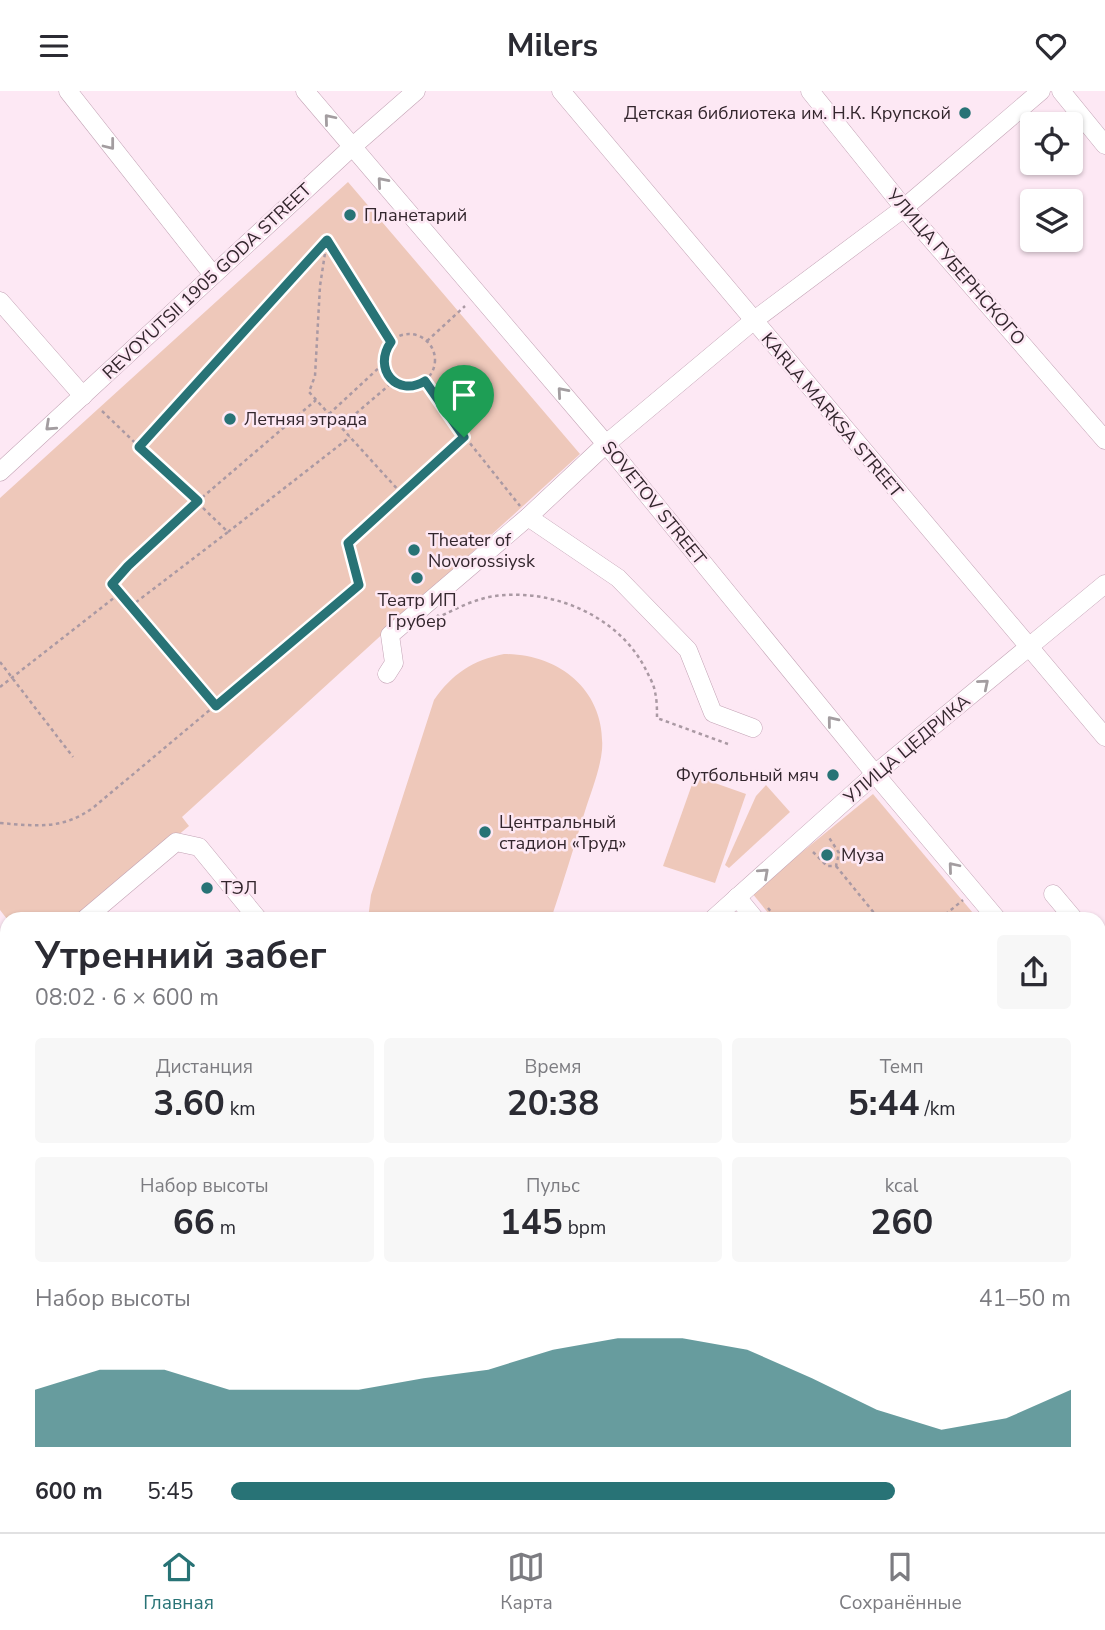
<!DOCTYPE html>
<html lang="ru">
<head>
<meta charset="utf-8">
<style>
	:root { --surface:#fff; --page:#f7f7f7; --text:#2b2b33; --muted:#7c7c81; --line:#e1e1e2; --accent:#287376 }
	body { margin:0; font-family:"Nunito Sans",sans-serif; background:var(--page); color:var(--text); height:100vh; display:flex; flex-direction:column; font-size:26px; white-space:nowrap }
	* { box-sizing:border-box; margin:0 }
	p { font-size:23px; color:var(--muted) }
	.icon { flex:none; width:38px; height:38px; fill:none; stroke:currentColor; stroke-width:2; stroke-linecap:round; stroke-linejoin:round }
	.map { position:relative; flex:1; overflow:hidden }
	.side { position:absolute; left:0px; top:821px; width:1106px; height:621px; display:flex; flex-direction:column; background:var(--surface); border-radius:21px 21px 0 0; box-shadow:0 2px 5px #0004 }
	.side>* { flex:none }
	.tools { position:absolute; left:1020px; top:21px; display:grid; gap:14px }
	.tools a { display:grid; place-items:center; width:63px; height:63px; border-radius:7px; background:var(--surface); box-shadow:0 2px 5px #0004; font-size:35px }
	.pin { position:absolute; display:grid; place-items:center; width:60px; height:60px; color:#fff; margin:-72px -30px; border-radius:50% 50% 50% 0; rotate:-45deg; box-shadow:0 0 7px #0007 }
	.pin .icon { rotate:45deg }
	.round { display:grid; place-items:center; flex:none; width:74px; height:74px; border-radius:7px; background:var(--page) }
	.head { display:flex; align-items:center; justify-content:space-between; height:119px; padding:0 35px }
	h1 { font-size:38px; font-weight:700; line-height:52px }
	.metrics { display:grid; grid-template-columns:repeat(3,1fr); gap:10px; height:119px; padding:7px 35px }
	.metrics div { display:grid; align-content:center; border-radius:7px; background:var(--page); text-align:center }
	.metrics b { font-size:35px; font-weight:700 }
	.metrics small { font-size:19px; font-weight:400 }
	.metrics p { font-size:19px }
	.chart { height:196px; padding:14px 35px }
	.chart p { display:flex; justify-content:space-between }
	.chart svg { width:100%; height:126px; margin-top:7px; fill:var(--accent); opacity:.7 }
	ul { padding:0 35px; list-style:none; font-size:23px }
	li { display:grid; grid-template-columns:112px 84px 1fr; align-items:center; height:52px }
	li i { height:18px; border-radius:9px; background:var(--accent) }
	header { display:flex; justify-content:space-between; align-items:center; height:91px; padding:0 35px; background:var(--surface); font-size:32px; font-weight:700 }
	.tabs { display:flex; justify-content:space-around; align-items:center; height:98px; border-top:2px solid var(--line); background:var(--surface); font-size:19px; color:var(--muted) }
	.tabs a { display:grid; justify-items:center; gap:4px }
	.tabs .active { color:var(--accent) }
	.map>svg:first-child { display:block }
</style>
</head>
<body>
<header><svg class="icon" aria-label="menu" viewBox="0 0 24 24"><path d="M4 6h16M4 12h16M4 18h16"/></svg>Milers<svg class="icon" aria-label="heart" viewBox="0 0 24 24"><path d="M12 20l-8-8c-3-5 5-10 8-4 3-6 11-1 8 4z"/></svg></header>
<div class="map">
<svg width="1105" height="1441" viewBox="0 0 1105 1441">
	<rect width="100%" height="100%" fill="#fde8f4"/>
	<g fill="#eec8ba">
		<path d="M 348,91 L 580,363 L 182,726 L 189,735 L 78,828 L 7,828 L 0,819 L 0,407 Z"/>
		<path d="M 504,563 C 560,563 606,600 602,659 C 600,679 591,701 585,720 C 574,756 563,792 551,828 L 368,828 L 371,804 L 434,609 C 452,583 473,569 504,563 Z"/>
		<path d="M 695,685 L 746,703 L 715,792 L 663,775 Z"/>
		<path d="M 766,694 L 790,721 L 729,777 L 725,774 L 756,705 Z"/>
		<path d="M 873,703 L 978,828 L 773,828 L 752,802 Z"/>
		<path d="M 1105,1101 L 1105,1441 L 1018,1441 L 1013,1435 L 1099,1435 L 1099,1105 Z"/>
	</g>
	<g fill="none" stroke-linecap="round" stroke-linejoin="round">
		<g stroke="#c3a3b5" stroke-width="19">
			<g id="minor">
				<path d="M 68,0 L 213,184"/>
				<path d="M 305,0 L 606,353 L 875,683 L 997,828"/>
				<path d="M 561,0 L 1105,646"/>
				<path d="M 810,0 L 904,117 L 1105,349"/>
				<path d="M 1061,0 L 1105,54"/>
				<path d="M 0,210 L 83,305"/>
				<path d="M 0,381 L 352,56 L 416,0"/>
				<path d="M 528,426 L 618,487 L 688,559 L 713,622 L 753,637"/>
				<path d="M 387,583 L 394,572 L 390,544 L 528,426 L 606,353 L 753,230 L 904,117 L 1041,0"/>
				<path d="M 1053,803 L 1074,828"/>
				<path d="M 737,806 L 755,828"/>
				<path d="M 85,828 L 176,751 L 199,756 L 258,828"/>
				<path d="M 713,828 L 875,683 L 1105,493"/>
				<path d="M 1099,856 L 1105,863"/>
				<path d="M 0,860 L 7,869"/>
				<path d="M 1099,954 L 1105,949"/>
				<path d="M 0,1169 L 7,1177"/>
				<path d="M 0,1395 L 7,1390"/>
				<path d="M 223,1435 L 228,1441"/>
				<path d="M 390,1435 L 394,1441"/>
				<path d="M 480,1435 L 485,1441"/>
				<path d="M 742,1435 L 747,1441"/>
				<path d="M 503,1441 L 510,1435"/>
			</g>
		</g>
		<g stroke="#aa99a3" stroke-width="2.5" stroke-dasharray="3.5 3.5" stroke-linecap="butt">
			<path d="M 327,149 L 320,195 L 315,285 L 309,301 L 401,402"/>
			<circle cx="409" cy="269" r="26"/>
			<path d="M 427,250 L 465,215"/>
			<path d="M 425,290 L 465,346 L 520,415"/>
			<path d="M 102,320 L 228,441 L 131,515 L 216,614"/>
			<path d="M 329,323 L 383,273"/>
			<path d="M 340,336 L 394,290"/>
			<path d="M 140,355 L 327,149 L 391,251"/>
			<path d="M 228,441 L 350,346"/>
			<path d="M 131,515 L 112,493 L 128,475 L 198,410 L 316,309"/>
			<path d="M 437,524 L 439,526 C 455,518 471,510 489,506 C 549,495 620,524 647,581 C 650,587 654,594 655,601 C 657,609 657,619 657,627 L 728,653"/>
			<path d="M 0,571 L 73,666"/>
			<path d="M 0,596 L 119,503"/>
			<path d="M 0,732 C 37,735 63,739 94,716 L 359,494 L 348,451 L 465,346"/>
			<path d="M 813,761 L 827,775 L 836,775 L 839,762 L 828,745"/>
			<path d="M 836,775 L 879,828"/>
			<path d="M 768,817 L 777,828"/>
			<path d="M 940,828 L 963,809"/>
			<path d="M 1099,1092 L 1105,1091"/>
			<path d="M 1099,1100 L 1105,1101"/>
			<path d="M 1099,1121 L 1105,1129"/>
			<path d="M 1099,1345 L 1105,1342"/>
			<path d="M 1099,1393 L 1105,1391"/>
			<path d="M 1099,1414 L 1105,1411"/>
			<path d="M 1011,1435 L 1016,1441"/>
			<path d="M 1037,1435 L 1039,1441"/>
			<path d="M 1074,1441 L 1076,1435"/>
		</g>
		<use href="#minor" stroke="#fff" stroke-width="18"/>
	</g>
	<defs><path id="oneway-chevron" d="M-2-3.5L2.5 0L-2 3.5" fill="none" stroke-width="1.6" stroke-linecap="round" stroke-linejoin="round" transform="scale(1.75)"/></defs>
	<g stroke="#a39da0">
		<use href="#oneway-chevron" transform="translate(329 28) rotate(-130)"/>
		<use href="#oneway-chevron" transform="translate(110 54) rotate(52)"/>
		<use href="#oneway-chevron" transform="translate(382 91) rotate(-131)"/>
		<use href="#oneway-chevron" transform="translate(562 301) rotate(-131)"/>
		<use href="#oneway-chevron" transform="translate(50 335) rotate(137)"/>
		<use href="#oneway-chevron" transform="translate(984 593) rotate(-40)"/>
		<use href="#oneway-chevron" transform="translate(832 630) rotate(-129)"/>
		<use href="#oneway-chevron" transform="translate(953 776) rotate(-130)"/>
		<use href="#oneway-chevron" transform="translate(764 782) rotate(-42)"/>
	</g>
	<g fill="none" stroke-linecap="round" stroke-linejoin="round">
		<g stroke="#fff" stroke-width="14">
			<path id="route" d="M 327,149 L 391,251 C 372,278 397,307 425,290 L 464,346 L 348,452 L 359,494 L 216,615 L 112,493 L 128,475 L 198,410 L 139,356 Z"/>
		</g>
		<use href="#route" stroke="#287376" stroke-width="9"/>
	</g>
	<g fill="#287376" stroke="#fde8f4" stroke-width="2.5">
		<circle cx="965" cy="22" r="7"/>
		<circle cx="350" cy="124" r="7"/>
		<circle cx="230" cy="328" r="7"/>
		<circle cx="414" cy="459" r="7"/>
		<circle cx="417" cy="487" r="7"/>
		<circle cx="833" cy="684" r="7"/>
		<circle cx="485" cy="741" r="7"/>
		<circle cx="827" cy="764" r="7"/>
		<circle cx="207" cy="797" r="7"/>
	</g>
	<g text-anchor="middle" stroke-width="5" stroke-linejoin="round" paint-order="stroke">
		<g font-size="18" fill="#33262d" stroke="#fde8f4" text-anchor="start">
			<text x="951" y="28" text-anchor="end">Детская библиотека им. Н.К. Крупской</text>
			<text x="364" y="130">Планетарий</text>
			<text x="244" y="334">Летняя этрада</text>
			<text x="428" y="455">Theater of<tspan x="428" dy="21">Novorossiysk</tspan></text>
			<text x="417" y="515" text-anchor="middle">Театр ИП<tspan x="417" dy="21">Грубер</tspan></text>
			<text x="819" y="690" text-anchor="end">Футбольный мяч</text>
			<text x="499" y="737">Центральный<tspan x="499" dy="21">стадион «Труд»</tspan></text>
			<text x="841" y="770">Муза</text>
			<text x="221" y="803">ТЭЛ</text>
		</g>
		<g font-size="18" fill="#33262d" stroke="#fde8f4">
			<text transform="translate(956 176) rotate(49)" y="6">УЛИЦА ГУБЕРНСКОГО</text>
			<text transform="translate(207 190) rotate(-43)" y="6">REVOYUTSII 1905 GODA STREET</text>
			<text transform="translate(832 324) rotate(50)" y="6">KARLA MARKSA STREET</text>
			<text transform="translate(654 412) rotate(51)" y="6">SOVETOV STREET</text>
			<text transform="translate(907 658) rotate(-40)" y="6">УЛИЦА ЦЕДРИКА</text>
		</g>
	</g>
</svg>
<div class="tools">
<a><svg class="icon" aria-label="locate" viewBox="0 0 24 24"><circle cx="12" cy="12" r="6"/><path d="M12 2v4M12 18v4M2 12h4M18 12h4"/></svg></a>
<a><svg class="icon" aria-label="layers" viewBox="0 0 24 24"><path d="M12 4l9 5-9 5-9-5zM3 14l9 5 9-5"/></svg></a>
</div>
<div class="pin" style="left:464px;top:346px;background:#1e9e55"><svg class="icon" aria-label="arrive" viewBox="0 0 24 24"><path d="M6 21V4h12l-3 4 3 4H6"/></svg></div>
<section class="side">
<div class="head"><div><h1>Утренний забег</h1><p>08:02 · 6 × 600 m</p></div><a class="round"><svg class="icon" aria-label="share" viewBox="0 0 24 24"><path d="M12 15V3M7 8l5-5 5 5M5 13v7h14v-7"/></svg></a></div>
<div class="metrics">
<div><p>Дистанция</p><b>3.60<small> km</small></b></div>
<div><p>Время</p><b>20:38</b></div>
<div><p>Темп</p><b>5:44<small> /km</small></b></div>
</div>
<div class="metrics">
<div><p>Набор высоты</p><b>66<small> m</small></b></div>
<div><p>Пульс</p><b>145<small> bpm</small></b></div>
<div><p>kcal</p><b>260</b></div>
</div>
<div class="chart"><p><span>Набор высоты</span>41–50 m</p>
<svg viewBox="0 0 160 44" preserveAspectRatio="none"><path d="M0 44V24L10 17L20 17L30 24L40 24L50 24L60 20L70 17L80 10L90 6L100 6L110 10L120 20L130 31L140 38L150 34L160 24V44z"/></svg>
</div>
<ul>
<li><b>600 m</b>5:45<i style="width:79%"></i></li>
</ul>
</section>
</div>
<nav class="tabs">
<a class="active"><svg class="icon" aria-label="home" viewBox="0 0 24 24"><path d="M3 11l9-7 9 7M6 9v11h12V9"/></svg>Главная</a>
<a><svg class="icon" aria-label="map" viewBox="0 0 24 24"><path d="M3 6l6-2 6 2 6-2v14l-6 2-6-2-6 2zM9 4v14M15 6v14"/></svg>Карта</a>
<a><svg class="icon" aria-label="saved" viewBox="0 0 24 24"><path d="M7 4h10v16l-5-4-5 4z"/></svg>Сохранённые</a>
</nav>
</body>
</html>
